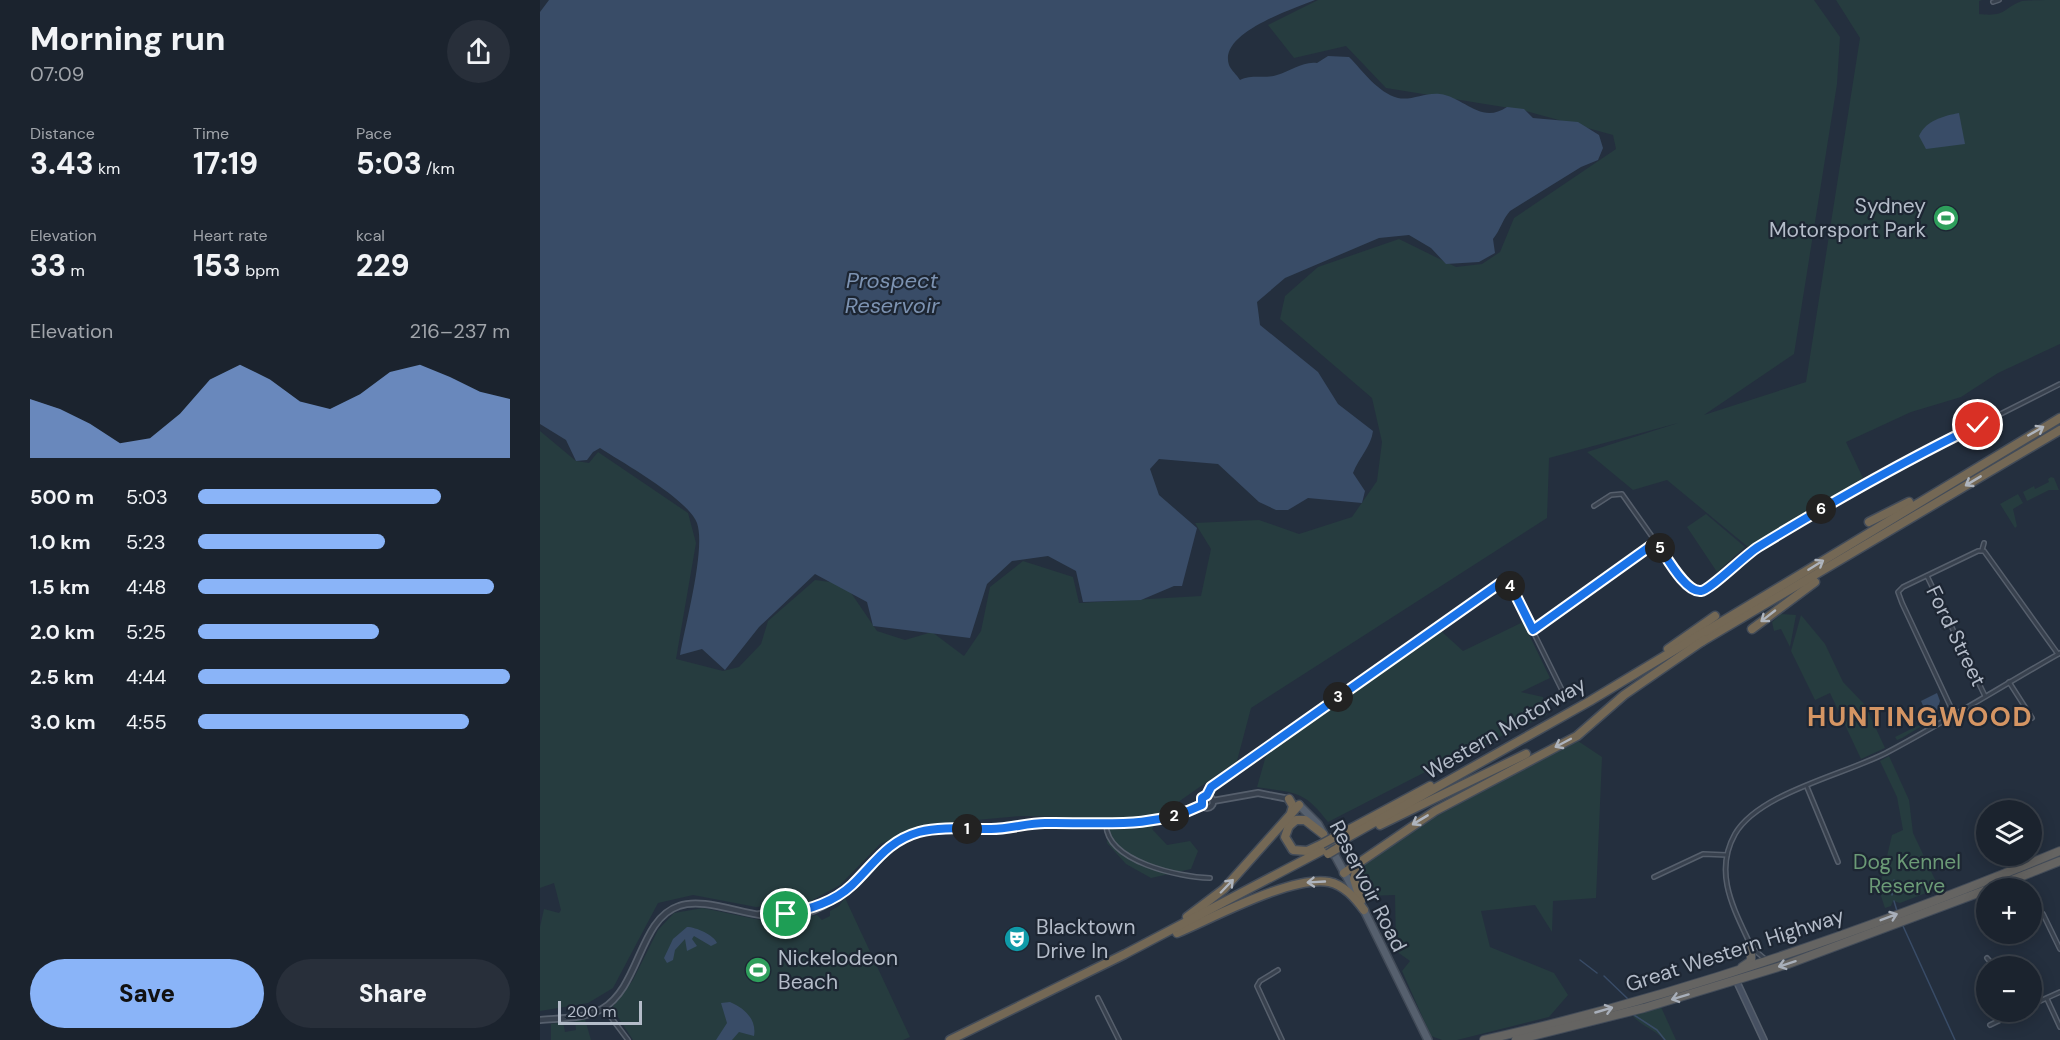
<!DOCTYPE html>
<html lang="en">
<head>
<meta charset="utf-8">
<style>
	:root { --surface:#1b232e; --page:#282f3a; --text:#f1f3f6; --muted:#a0a4aa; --line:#39404a; --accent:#8ab4f8 }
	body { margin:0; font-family:"DM Sans",sans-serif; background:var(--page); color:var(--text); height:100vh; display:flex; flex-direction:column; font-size:22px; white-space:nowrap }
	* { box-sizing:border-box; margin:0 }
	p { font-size:20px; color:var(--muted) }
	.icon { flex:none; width:33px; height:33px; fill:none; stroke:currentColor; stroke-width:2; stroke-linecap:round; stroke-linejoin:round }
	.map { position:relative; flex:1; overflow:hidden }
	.drawer { display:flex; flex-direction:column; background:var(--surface); width:540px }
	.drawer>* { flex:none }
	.controls { position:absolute; left:1436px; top:800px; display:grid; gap:12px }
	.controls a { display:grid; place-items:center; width:66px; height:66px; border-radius:50%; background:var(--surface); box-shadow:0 3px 15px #0003,0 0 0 2px var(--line); font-size:30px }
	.scale { position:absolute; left:18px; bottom:15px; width:84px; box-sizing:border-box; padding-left:6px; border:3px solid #b4bcc9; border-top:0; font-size:16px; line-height:21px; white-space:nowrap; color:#b4bcc9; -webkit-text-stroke:4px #1d2633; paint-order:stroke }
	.pin { position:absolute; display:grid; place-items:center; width:51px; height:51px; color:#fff; margin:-26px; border:3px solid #fff; border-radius:50%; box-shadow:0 2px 6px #0007 }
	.km { position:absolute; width:30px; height:30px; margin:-15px; border-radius:50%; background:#222; color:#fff; font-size:16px; line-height:30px; text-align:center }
	.round { display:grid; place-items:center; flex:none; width:63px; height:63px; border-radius:32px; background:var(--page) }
	.summary { display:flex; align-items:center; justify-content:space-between; height:102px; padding:0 30px }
	h1 { font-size:33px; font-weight:800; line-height:45px }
	.figures { display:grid; grid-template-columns:repeat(3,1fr); gap:9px; height:102px; padding:6px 30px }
	.figures div { display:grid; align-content:center }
	.figures b { font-size:30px; font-weight:800 }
	.figures small { font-size:16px; font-weight:400 }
	.figures p { font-size:16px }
	.chart { height:168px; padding:12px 30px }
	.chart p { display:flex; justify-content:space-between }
	.chart svg { width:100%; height:108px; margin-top:6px; fill:var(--accent); opacity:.7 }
	.primary-button { display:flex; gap:12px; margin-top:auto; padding:12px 30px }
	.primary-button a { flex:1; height:69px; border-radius:36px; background:var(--accent); color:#111; font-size:24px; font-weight:800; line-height:69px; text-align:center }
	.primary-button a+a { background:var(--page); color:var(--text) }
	ul { padding:0 30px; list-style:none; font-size:20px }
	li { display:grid; grid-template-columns:96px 72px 1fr; align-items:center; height:45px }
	li i { height:15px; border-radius:8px; background:var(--accent) }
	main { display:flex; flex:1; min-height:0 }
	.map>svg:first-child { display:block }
</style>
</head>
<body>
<main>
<section class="drawer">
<div class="summary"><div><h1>Morning run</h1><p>07:09</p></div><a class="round"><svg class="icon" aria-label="share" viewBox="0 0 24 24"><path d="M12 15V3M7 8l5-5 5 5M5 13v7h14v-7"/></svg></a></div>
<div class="figures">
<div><p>Distance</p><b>3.43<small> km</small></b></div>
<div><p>Time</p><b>17:19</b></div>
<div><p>Pace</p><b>5:03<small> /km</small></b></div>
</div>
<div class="figures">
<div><p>Elevation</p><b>33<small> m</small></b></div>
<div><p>Heart rate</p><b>153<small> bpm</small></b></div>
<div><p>kcal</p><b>229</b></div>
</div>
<div class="chart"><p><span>Elevation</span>216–237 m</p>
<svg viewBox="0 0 160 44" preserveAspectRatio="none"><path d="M0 44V20L10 24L20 30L30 38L40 36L50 26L60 12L70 6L80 12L90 21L100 24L110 18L120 9L130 6L140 11L150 17L160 20V44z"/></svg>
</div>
<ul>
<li><b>500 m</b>5:03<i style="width:78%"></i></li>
<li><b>1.0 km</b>5:23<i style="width:60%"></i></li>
<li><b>1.5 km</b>4:48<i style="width:95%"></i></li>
<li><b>2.0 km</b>5:25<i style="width:58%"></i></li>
<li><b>2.5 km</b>4:44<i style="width:100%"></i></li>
<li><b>3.0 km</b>4:55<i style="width:87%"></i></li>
</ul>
<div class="primary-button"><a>Save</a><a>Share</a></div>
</section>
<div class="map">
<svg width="1520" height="1040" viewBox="0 0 1520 1040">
	<rect width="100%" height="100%" fill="#242f3e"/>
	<g fill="#263c3f">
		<path d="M 778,0 L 1274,0 L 1300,37 L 1297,84 L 1254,354 L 1164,415 L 1266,382 L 1320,38 L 1296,0 L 1442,0 L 1439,1 L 1439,14 C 1467,17 1461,9 1482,1 C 1492,0 1509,0 1520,0 L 1520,344 L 1458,373 L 1421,397 L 1371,412 L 1306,442 L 1323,478 L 1208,547 L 1127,480 L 1093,490 L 1047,452 L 1138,423 L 1009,458 L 1007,518 L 711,708 L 697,761 L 621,814 L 612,829 L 627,845 L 650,841 L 658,851 L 651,869 L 611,878 L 586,864 L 567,843 L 568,818 L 482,816 L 391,824 L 340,844 L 300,885 L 267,903 L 216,907 L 153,895 L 118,903 L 73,988 L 48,1003 L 0,1011 L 0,927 L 4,909 L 19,913 L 21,910 L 14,883 L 0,888 L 0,431 L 36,461 L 49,463 L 58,452 L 148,513 L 156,543 L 136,659 L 183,671 L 199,667 L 221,644 L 228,621 L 275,580 L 305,584 L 337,631 L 365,640 L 392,632 L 424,656 L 441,631 L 450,587 L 483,561 L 533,577 L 539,603 L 661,596 L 671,549 L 655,523 L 719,520 L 759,534 L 812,517 L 837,481 L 842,442 L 832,398 L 740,319 L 745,296 L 778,267 L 859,239 L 916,267 L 942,264 L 960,252 L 974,218 L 1076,149 L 1073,135 L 982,110 L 846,88 L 806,46 L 754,58 L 728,25 Z"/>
		<path d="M 1511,477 L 1514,478 L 1519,490 L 1509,490 L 1487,501 L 1483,492 L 1494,486 L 1495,489 L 1509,482 L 1508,479 Z"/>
		<path d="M 1478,494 L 1483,503 L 1473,509 L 1477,526 L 1475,528 L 1460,504 Z"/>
		<path d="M 1166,514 L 1205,547 L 1177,572 L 1147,527 Z"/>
		<path d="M 1241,614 L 1256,615 L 1250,647 L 1241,629 L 1234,631 L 1232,622 Z"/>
		<path d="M 1261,615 L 1285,644 L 1303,682 L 1325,705 L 1345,748 L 1321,759 L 1290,693 L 1275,700 L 1251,651 Z"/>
		<path d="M 983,622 L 1010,678 L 981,692 L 1003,697 L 1007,715 L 895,767 L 788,822 C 764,790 755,793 717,787 L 727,752 L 901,631 L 923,651 Z"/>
		<path d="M 1390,718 L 1390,721 L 1362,738 L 1357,740 L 1355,737 L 1381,724 L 1379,721 Z"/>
		<path d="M 1038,741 L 1062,757 L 1056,898 L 1013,901 L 1012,932 L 995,905 L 941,911 L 950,947 L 1014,973 L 1028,995 L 1009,1017 L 917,1040 L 902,1040 L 891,1036 L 862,971 L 870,961 L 856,951 L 855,895 L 827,896 L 818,870 L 828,859 L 874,828 Z"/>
		<path d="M 1349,756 L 1369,800 L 1373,833 L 1399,888 L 1360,903 L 1353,901 L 1351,906 L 1345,908 L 1339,890 L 1352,835 L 1363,830 L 1357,797 L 1340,761 Z"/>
		<path d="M 305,898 L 370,1037 L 363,1040 L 93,1040 L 72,1008 L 93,980 L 118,930 L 134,913 L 163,908 L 220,920 L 242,921 L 277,915 L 282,920 L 290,916 L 290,911 L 299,906 Z"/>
		<path d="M 1121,1007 L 1136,1040 L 1124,1040 C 1115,1029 1102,1027 1093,1016 Z"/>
		<path d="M 45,1019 L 51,1040 L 11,1040 L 11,1024 L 23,1022 L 25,1032 L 36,1030 L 35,1020 Z"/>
	</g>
	<g fill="#394c67">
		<path d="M 9,0 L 775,0 C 753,9 678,33 689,65 C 691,70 697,75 700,80 C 711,74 725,79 737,75 C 751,71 763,61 777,63 L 788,56 L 809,57 C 824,72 837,92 858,98 C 871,101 886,92 900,94 C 924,97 941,125 967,107 L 984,109 L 993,118 L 1038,122 L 1059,135 L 1063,148 L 1058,160 L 1041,167 L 970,211 C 962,220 961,229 953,239 L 955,253 L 939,262 L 906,264 L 891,248 L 869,235 L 839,238 L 745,278 L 717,302 L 720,325 L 778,372 L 798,404 L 833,431 C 831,447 819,457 813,473 L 825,491 L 822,503 L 768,498 L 748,510 L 736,510 L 719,502 L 678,464 L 619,459 L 610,469 L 619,495 L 657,528 L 642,586 L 634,586 L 601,600 L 543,602 L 536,571 L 508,556 L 472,561 L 447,584 L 430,638 L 333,626 L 327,602 L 275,574 L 219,627 L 185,670 L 162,649 L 140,655 C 145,625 166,549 157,523 C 148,499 83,463 60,448 L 53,452 L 47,460 L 36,461 L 26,440 L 0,424 L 0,12 Z"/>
		<path d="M 1419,113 L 1425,144 L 1386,149 L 1379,136 C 1386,120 1404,116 1419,113 Z"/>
		<path d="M 1397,693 L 1400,701 L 1397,710 L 1385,710 L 1381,701 Z"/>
		<path d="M 147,927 C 156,927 174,935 177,943 L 171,946 L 154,936 L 152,939 L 157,946 L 147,951 L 145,939 L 135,950 L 133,960 L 127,963 L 124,958 L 133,939 Z"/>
		<path d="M 190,1002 C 204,1008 217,1019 214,1036 L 199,1032 L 192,1040 L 176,1040 L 187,1023 L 181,1003 Z"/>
	</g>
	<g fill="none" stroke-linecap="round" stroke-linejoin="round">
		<g stroke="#394c67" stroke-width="1.5">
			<path d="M 1352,895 L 1354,880"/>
			<path d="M 1354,901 L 1357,911"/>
			<path d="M 1363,926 L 1415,1040"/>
			<path d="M 1040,960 L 1057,973"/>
			<path d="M 1064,976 L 1088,999"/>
			<path d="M 1094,1015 L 1117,1030 L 1125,1040"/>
		</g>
		<g stroke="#565f6c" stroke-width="6">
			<g id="minor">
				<path d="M 1453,2 L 1459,0"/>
				<path d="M 1054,506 L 1071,495 L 1082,494 L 1147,586 L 1162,591 L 1203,556 L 1326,482 L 1520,384"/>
				<path d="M 1442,550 L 1444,543"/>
				<path d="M 1387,576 L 1445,696"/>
				<path d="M 993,630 L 1116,542"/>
				<path d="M 1469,682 L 1492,718"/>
				<path d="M 1414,714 L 1362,603 L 1358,592 L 1363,587 L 1438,551 L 1444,551 L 1518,654"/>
				<path d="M 1267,787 L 1298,862"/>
				<path d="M 667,795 L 673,786 L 959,584 L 967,584 L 972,589 L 1024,694"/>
				<path d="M 566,825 C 568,862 639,877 670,878"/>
				<path d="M 1114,877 L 1163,854 L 1187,855"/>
				<path d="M 1503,914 L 1520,949"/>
				<path d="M 1211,946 C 1194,909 1173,873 1195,834 C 1219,793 1303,775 1346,753 C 1405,722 1462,686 1520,653"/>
				<path d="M 1212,948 L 1225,959"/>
				<path d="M 1447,958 L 1454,966"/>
				<path d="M 738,970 L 720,981 L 717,986 L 742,1040"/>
				<path d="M 558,998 L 579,1040"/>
				<path d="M 1507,999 L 1520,1027"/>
				<path d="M 1491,1005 L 1520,992"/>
				<path d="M 64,1008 L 88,1040"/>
				<path d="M 1450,1025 L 1479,1011"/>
			</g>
		</g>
		<g stroke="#565f6c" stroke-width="8">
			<g id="tertiary">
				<circle cx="667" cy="802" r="6"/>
				<path d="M 673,801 L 718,793 L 749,799"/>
				<path d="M 220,914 L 256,912 L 284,903"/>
				<path d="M 0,1020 C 20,1018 44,1019 62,1009 C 100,987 99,919 139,906 C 169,895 216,923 255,916 C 316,905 324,846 380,832 C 401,827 426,829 448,829 C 467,829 487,823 506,823 C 560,823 611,830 662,805"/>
			</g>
		</g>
		<g stroke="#565f6c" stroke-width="8">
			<path id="secondary" d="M 1196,980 L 1224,1040"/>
		</g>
		<g stroke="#414a57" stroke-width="10">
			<g id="primary">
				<path d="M 759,805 L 778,824 L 817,896"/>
				<path d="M 822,906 L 888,1040"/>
			</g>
		</g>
		<g stroke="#434c59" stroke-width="10">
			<g id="trunk">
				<path d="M 1452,888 L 1520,861"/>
				<path d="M 1202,967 L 1211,961 L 1211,947"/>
				<path d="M 944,1040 C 1141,996 1333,928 1520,851"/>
				<path d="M 976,1040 L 1104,1008 L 1248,964 L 1446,890"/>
			</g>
		</g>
		<g stroke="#434c59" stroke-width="11">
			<g id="motorway">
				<path d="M 1329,522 L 1369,502"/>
				<path d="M 1212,629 L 1275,582"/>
				<path d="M 1161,642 L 1520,430"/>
				<path d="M 1128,649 L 1175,616"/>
				<path d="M 749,799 L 753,806 L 751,813"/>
				<path d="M 751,820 L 745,837 L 753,850 L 767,851 L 782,844"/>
				<path d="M 840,825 L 986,754"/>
				<path d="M 749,826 L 756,820 L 765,820 L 783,834"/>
				<path d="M 793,838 L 890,786"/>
				<path d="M 796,844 L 1050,701 L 1520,418"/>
				<path d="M 818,865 L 814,879 L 821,901"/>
				<path d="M 804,873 L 895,811 L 1037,736 L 1084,695 L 1164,640"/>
				<path d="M 647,917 L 684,889 L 759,805"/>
				<path d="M 637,933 C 673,918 752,875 789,882 C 804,885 815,898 824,910"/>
				<path d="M 410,1040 L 585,954 L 785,849"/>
			</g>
		</g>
		<use href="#minor" stroke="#38414e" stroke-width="3"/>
		<use href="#tertiary" stroke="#38414e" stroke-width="4.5"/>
		<use href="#secondary" stroke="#465061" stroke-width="5"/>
		<use href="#primary" stroke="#56606e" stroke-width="7"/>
		<use href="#trunk" stroke="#656462" stroke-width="8"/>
		<use href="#motorway" stroke="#746855" stroke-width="8"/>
		<g stroke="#434c59" stroke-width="11" stroke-linecap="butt">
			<g id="motorway-bridge">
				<path d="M 782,844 L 793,838"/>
				<path d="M 788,854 L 798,848"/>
			</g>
		</g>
		<use href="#motorway-bridge" stroke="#746855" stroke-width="8"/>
	</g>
	<defs><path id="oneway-shaft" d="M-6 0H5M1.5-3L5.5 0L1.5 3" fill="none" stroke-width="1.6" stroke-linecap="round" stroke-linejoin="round" transform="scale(1.5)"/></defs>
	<g stroke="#aeb4bd">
		<use href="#oneway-shaft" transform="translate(1496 431) rotate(-30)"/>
		<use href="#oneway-shaft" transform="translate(1433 481) rotate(149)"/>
		<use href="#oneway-shaft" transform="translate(1276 565) rotate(-32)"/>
		<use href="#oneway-shaft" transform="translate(1228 616) rotate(142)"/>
		<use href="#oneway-shaft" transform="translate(1023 743) rotate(152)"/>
		<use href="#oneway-shaft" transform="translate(880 820) rotate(149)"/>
		<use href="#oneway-shaft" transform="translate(776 882) rotate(177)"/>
		<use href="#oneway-shaft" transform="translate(687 886) rotate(-46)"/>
	</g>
	<g stroke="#a8afba">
		<use href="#oneway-shaft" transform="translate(1349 917) rotate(-21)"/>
		<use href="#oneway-shaft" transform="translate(1247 964) rotate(162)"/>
		<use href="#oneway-shaft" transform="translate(1140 997) rotate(163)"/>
		<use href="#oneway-shaft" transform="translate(1064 1010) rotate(-16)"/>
	</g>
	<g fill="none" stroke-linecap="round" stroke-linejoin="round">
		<g stroke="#fff" stroke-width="12">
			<path id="route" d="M 246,914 C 270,909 294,902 312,885 C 334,864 347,841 379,832 C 401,826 428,829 451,829 C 470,829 487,823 505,823 C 560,822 611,830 662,805 L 662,798 L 667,795 L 671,787 L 959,584 L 971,586 L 993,630 L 1116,542 C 1125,554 1145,593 1161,591 C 1170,590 1205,555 1218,547 C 1290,503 1362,462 1438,425"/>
		</g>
		<use href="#route" stroke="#1a73e8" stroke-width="8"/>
	</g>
	<defs>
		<g id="stadium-disc" transform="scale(1.35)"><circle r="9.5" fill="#2e9e5b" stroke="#1d2633"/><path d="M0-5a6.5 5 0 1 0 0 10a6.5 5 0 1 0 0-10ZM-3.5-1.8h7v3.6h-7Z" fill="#fff"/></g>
		<g id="theatre-disc" transform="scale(1.35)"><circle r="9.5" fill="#0f9aa8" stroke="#1d2633"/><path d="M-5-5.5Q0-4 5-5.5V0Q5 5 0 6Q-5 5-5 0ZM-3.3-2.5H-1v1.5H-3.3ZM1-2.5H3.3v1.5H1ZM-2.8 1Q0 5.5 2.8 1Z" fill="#fff"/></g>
	</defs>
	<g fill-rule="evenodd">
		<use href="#stadium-disc" x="1406" y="218"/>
		<use href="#theatre-disc" x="477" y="939"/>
		<use href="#stadium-disc" x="218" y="970"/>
	</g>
	<g text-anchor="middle" stroke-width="4.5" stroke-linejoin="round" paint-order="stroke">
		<g font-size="21" fill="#b4bcc9" stroke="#1d2633" text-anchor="start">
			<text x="1386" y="213" text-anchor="end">Sydney<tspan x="1386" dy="24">Motorsport Park</tspan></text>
			<text x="496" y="934">Blacktown<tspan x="496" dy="24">Drive In</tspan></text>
			<text x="238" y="965">Nickelodeon<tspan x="238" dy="24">Beach</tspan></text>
		</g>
		<g font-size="21" fill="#b4bcc9" stroke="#1d2633">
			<text transform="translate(1416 636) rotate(64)" y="7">Ford Street</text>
			<text transform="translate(965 728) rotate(-30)" y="7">Western Motorway</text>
			<text transform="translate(828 886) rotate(63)" y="7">Reservoir Road</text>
			<text transform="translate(1195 950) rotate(-18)" y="7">Great Western Highway</text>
		</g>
		<g font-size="21" fill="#6b9a76" stroke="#1d2633">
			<text x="1367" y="869">Dog Kennel<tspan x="1367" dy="24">Reserve</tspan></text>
		</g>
		<g font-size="22" font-style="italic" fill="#7c92b1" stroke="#1d2633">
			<text x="352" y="288">Prospect<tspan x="352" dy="25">Reservoir</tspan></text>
		</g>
		<g font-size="27" font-weight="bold" letter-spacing="1.5" fill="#d59563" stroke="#1d2633">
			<text x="1380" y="726">HUNTINGWOOD</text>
		</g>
	</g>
</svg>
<div class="controls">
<a><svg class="icon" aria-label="layers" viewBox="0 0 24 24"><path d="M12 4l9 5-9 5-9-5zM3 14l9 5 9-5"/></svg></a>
<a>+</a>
<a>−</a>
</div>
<div class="scale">200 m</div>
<div class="pin" style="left:246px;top:914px;background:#1e9e55"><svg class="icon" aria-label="arrive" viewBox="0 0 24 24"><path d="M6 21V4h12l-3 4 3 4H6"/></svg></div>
<div class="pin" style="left:1438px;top:425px;background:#d93025"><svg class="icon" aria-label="check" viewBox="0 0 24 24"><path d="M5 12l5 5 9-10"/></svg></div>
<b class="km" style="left:427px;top:829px">1</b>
<b class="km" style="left:634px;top:816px">2</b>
<b class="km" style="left:798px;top:697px">3</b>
<b class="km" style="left:970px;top:586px">4</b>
<b class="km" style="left:1120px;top:548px">5</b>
<b class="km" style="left:1281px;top:509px">6</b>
</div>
</main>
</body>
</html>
